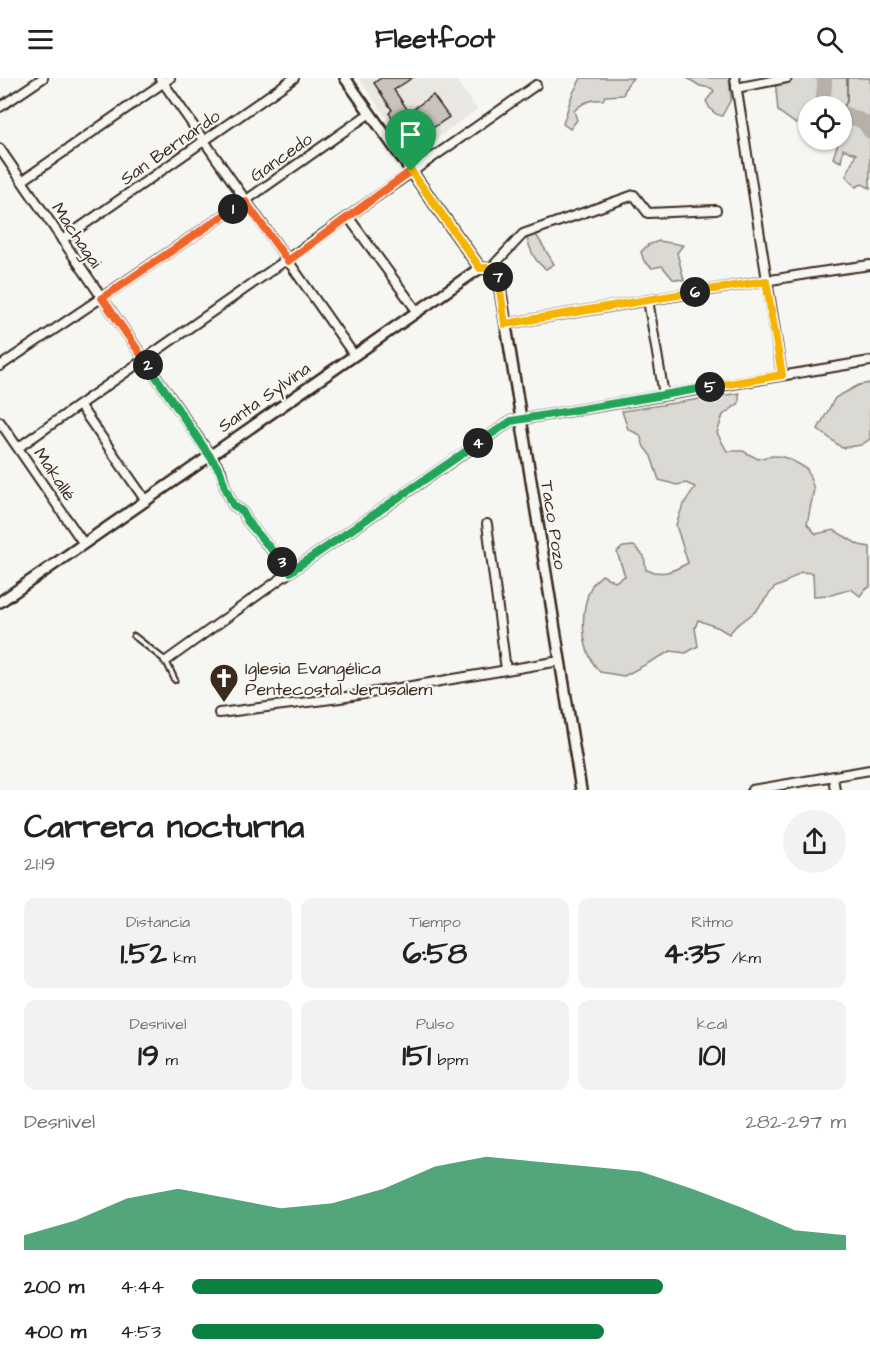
<!DOCTYPE html>
<html lang="es">
<head>
<meta charset="utf-8">
<style>
	:root { --surface:#fff; --page:#f2f2f2; --text:#222; --muted:#767676; --accent:#0b8043 }
	body { margin:0; font-family:"Architects Daughter",sans-serif; background:var(--page); color:var(--text); height:100vh; display:flex; flex-direction:column; font-size:22px; white-space:nowrap }
	* { box-sizing:border-box; margin:0 }
	p { font-size:20px; color:var(--muted) }
	.icon { flex:none; width:33px; height:33px; fill:none; stroke:currentColor; stroke-width:2; stroke-linecap:round; stroke-linejoin:round }
	.map { position:relative; height:712px; overflow:hidden }
	.drawer { display:flex; flex-direction:column; background:var(--surface); flex:1 }
	.drawer>* { flex:none }
	.tools { position:absolute; left:798px; top:18px; display:grid; gap:12px }
	.tools a { display:grid; place-items:center; width:54px; height:54px; border-radius:50%; background:var(--surface); box-shadow:0 2px 4px #0004; font-size:30px }
	.pin { position:absolute; display:grid; place-items:center; width:51px; height:51px; color:#fff; margin:-62px -26px; border-radius:50% 50% 50% 0; rotate:-45deg; box-shadow:0 0 6px #0007 }
	.pin .icon { rotate:45deg }
	.km { position:absolute; width:30px; height:30px; margin:-15px; border-radius:50%; background:#222; color:#fff; font-size:16px; line-height:30px; text-align:center }
	.round { display:grid; place-items:center; flex:none; width:63px; height:63px; border-radius:32px; background:var(--page) }
	.head { display:flex; align-items:center; justify-content:space-between; height:102px; padding:0 24px }
	h1 { font-size:33px; font-weight:700; line-height:45px }
	.stats { display:grid; grid-template-columns:repeat(3,1fr); gap:9px; height:102px; padding:6px 24px }
	.stats div { display:grid; align-content:center; border-radius:12px; background:var(--page); text-align:center }
	.stats b { font-size:30px; font-weight:700 }
	.stats small { font-size:16px; font-weight:400 }
	.stats p { font-size:16px }
	.chart { height:168px; padding:12px 24px }
	.chart p { display:flex; justify-content:space-between }
	.chart svg { width:100%; height:108px; margin-top:6px; fill:var(--accent); opacity:.7 }
	ul { padding:0 24px; list-style:none; font-size:20px }
	li { display:grid; grid-template-columns:96px 72px 1fr; align-items:center; height:45px }
	li i { height:15px; border-radius:8px; background:var(--accent) }
	header { display:flex; justify-content:space-between; align-items:center; height:78px; padding:0 24px; background:var(--surface); font-size:27px; font-weight:700 }
	.map>svg:first-child { display:block }
</style>
</head>
<body>
<header><svg class="icon" aria-label="menu" viewBox="0 0 24 24"><path d="M4 6h16M4 12h16M4 18h16"/></svg>Fleetfoot<svg class="icon" aria-label="search" viewBox="0 0 24 24"><circle cx="10" cy="10" r="6"/><path d="M15 15l6 6"/></svg></header>
<div class="map">
<svg width="870" height="712" viewBox="0 0 870 712">
	<rect width="100%" height="100%" fill="#f6f6f2"/>
	<filter id="ink" filterUnits="userSpaceOnUse"><feTurbulence type="fractalNoise" baseFrequency=".0167" numOctaves="2"/><feDisplacementMap in="SourceGraphic" scale="12" xChannelSelector="R" yChannelSelector="G"/><feConvolveMatrix kernelMatrix="1 2 1 2 8 2 1 2 1" color-interpolation-filters="sRGB"/></filter>
	<g filter="url(#ink)">
		<path fill="#e8e7e2" d="M 359,0 L 454,0 L 477,31 L 412,78 Z"/>
		<g fill="#dad9d3" stroke="#8a8278" stroke-width="1.5">
			<path d="M 581,0 L 633,0 L 627,7 L 623,17 L 605,18 L 603,22 C 591,21 583,24 574,33 L 577,42 L 570,51 L 563,46 L 572,17 Z"/>
			<path d="M 687,0 L 729,0 L 731,21 L 722,38 C 713,37 709,30 706,23 L 714,13 L 711,10 L 700,8 Z"/>
			<path d="M 775,0 L 821,0 L 824,9 L 821,17 L 822,28 L 808,28 L 808,38 L 807,37 L 796,46 L 778,33 Z"/>
			<path d="M 828,0 L 870,0 L 870,47 L 866,41 L 842,31 L 842,28 L 835,28 L 825,24 Z"/>
			<path d="M 842,39 L 856,42 L 870,57 L 870,110 L 862,106 L 856,109 L 846,98 L 856,76 L 843,71 L 841,84 L 833,80 L 839,62 L 842,62 Z"/>
			<path d="M 526,158 L 537,158 L 554,186 L 546,191 C 533,182 531,173 526,158 Z"/>
			<path d="M 659,163 L 683,167 L 677,175 L 684,202 L 673,201 L 662,188 L 652,190 L 644,183 L 641,174 L 648,167 Z"/>
			<path d="M 870,305 L 870,361 L 861,367 L 842,370 L 818,351 L 835,320 L 859,307 Z"/>
			<path d="M 739,315 L 739,325 L 723,337 L 717,355 L 727,373 L 743,373 L 758,381 C 779,374 789,380 807,391 L 814,411 L 807,446 L 816,456 L 834,452 L 859,467 L 870,469 L 870,509 L 865,511 L 860,518 L 851,511 L 831,517 L 814,518 L 813,495 L 801,494 L 783,506 L 774,510 L 756,533 L 735,549 L 729,556 L 719,550 L 698,542 L 695,550 L 698,568 L 686,575 L 671,573 L 624,598 L 600,594 C 580,573 579,533 592,507 C 594,504 599,500 602,497 L 615,504 L 625,498 L 617,474 L 623,469 L 634,468 L 644,478 L 646,492 C 663,498 673,493 688,485 L 676,447 L 683,427 L 695,409 L 686,405 L 677,407 L 659,402 L 651,378 L 644,369 L 640,357 L 628,351 L 622,333 Z"/>
		</g>
		<g fill="none" stroke-linecap="round" stroke-linejoin="round">
			<path stroke="#857a71" stroke-width="2" d="M 842,33 L 847,23 L 847,0"/>
			<g stroke="#b6b0a9" stroke-width="15">
				<path d="M 824,0 C 826,9 822,16 824,26 L 828,28"/>
				<path d="M 842,35 L 864,44 L 870,53"/>
			</g>
		</g>
		<path fill="#c8c3be" stroke="#3b2a1e" stroke-width="1.5" d="M 381,0 L 412,0 L 394,12 L 409,34 L 433,17 L 449,39 L 424,56 L 429,63 L 418,71 L 397,40 L 394,42 L 389,35 L 392,32 L 374,5 Z"/>
		<g fill="none" stroke-linecap="round" stroke-linejoin="round">
			<g stroke="#3b2a1e" stroke-width="8">
				<path id="service" d="M 134,558 L 166,583 L 175,602"/>
			</g>
			<g stroke="#3b2a1e" stroke-width="12">
				<g id="minor">
					<path d="M 160,0 L 354,277"/>
					<path d="M 735,0 L 782,297"/>
					<path d="M 736,10 L 787,0"/>
					<path d="M 0,29 L 43,0"/>
					<path d="M 0,71 L 210,377 L 221,393 L 225,409 L 233,427 L 242,433 L 248,444 L 290,494"/>
					<path d="M 22,103 L 170,0"/>
					<path d="M 349,140 L 417,233"/>
					<path d="M 62,162 L 294,0"/>
					<path d="M 490,191 L 523,156 L 634,117 L 648,135 L 716,132"/>
					<path d="M 648,222 L 664,317"/>
					<path d="M 505,246 L 813,195 L 870,187"/>
					<path d="M 0,288 L 245,123 L 370,35"/>
					<path d="M 80,328 L 146,423"/>
					<path d="M 0,344 L 84,466"/>
					<path d="M 19,369 L 536,7"/>
					<path d="M 487,446 L 506,592"/>
					<path d="M 166,583 L 290,494 L 511,343 L 870,283"/>
					<path d="M 219,635 L 340,620 L 560,583"/>
					<path d="M 833,699 L 835,712"/>
					<path d="M 752,712 L 870,692"/>
				</g>
			</g>
			<g stroke="#3b2a1e" stroke-width="14">
				<g id="tertiary">
					<path d="M 345,0 L 480,190"/>
					<path d="M 0,524 L 480,190 L 490,191 L 498,198 L 581,712"/>
				</g>
			</g>
			<use href="#service" stroke="#f6f6f2" stroke-width="4"/>
			<use href="#minor" stroke="#f6f6f2" stroke-width="8"/>
			<use href="#tertiary" stroke="#f6f6f2" stroke-width="9"/>
		</g>
	</g>
	<g fill="none" stroke-linecap="round" stroke-linejoin="round" filter="url(#ink)">
		<g stroke="#fff" stroke-width="12">
			<path id="split-1" d="M 233,131 L 245,123 L 288,183 L 411,93"/>
		</g>
		<g stroke="#fff" stroke-width="12">
			<path id="split-2" d="M 148,287 L 102,220 L 233,131"/>
		</g>
		<g stroke="#fff" stroke-width="12">
			<path id="split-3" d="M 148,287 L 220,393 L 225,409 L 233,427 L 242,433 L 248,444 L 282,484"/>
		</g>
		<g stroke="#fff" stroke-width="12">
			<path id="split-4" d="M 282,484 L 290,494 L 478,365"/>
		</g>
		<g stroke="#fff" stroke-width="12">
			<path id="split-5" d="M 478,365 L 511,343 L 710,309"/>
		</g>
		<g stroke="#fff" stroke-width="12">
			<path id="split-6" d="M 695,214 L 766,203 L 782,297 L 710,309"/>
		</g>
		<g stroke="#fff" stroke-width="12">
			<path id="split-7" d="M 498,199 L 505,246 L 695,214"/>
		</g>
		<g stroke="#fff" stroke-width="12">
			<path id="split-8" d="M 411,93 L 480,190 L 490,190 L 498,199"/>
		</g>
		<use href="#split-1" stroke="#f0652b" stroke-width="8"/>
		<use href="#split-2" stroke="#f0652b" stroke-width="8"/>
		<use href="#split-3" stroke="#22a559" stroke-width="8"/>
		<use href="#split-4" stroke="#22a559" stroke-width="8"/>
		<use href="#split-5" stroke="#22a559" stroke-width="8"/>
		<use href="#split-6" stroke="#f5b400" stroke-width="8"/>
		<use href="#split-7" stroke="#f5b400" stroke-width="8"/>
		<use href="#split-8" stroke="#f5b400" stroke-width="8"/>
	</g>
	<defs>
		<g id="church-pin" transform="scale(1.5)"><path d="M0 17L-7.5 6A9.5 9.5 0 1 1 7.5 6Z" fill="#3b2a1e" stroke="#f6f6f2"/><path d="M-1.2-6h2.4v3.5h3.3v2.4h-3.3V6h-2.4V-.1h-3.3v-2.4h3.3Z" fill="#fff"/></g>
	</defs>
	<g fill-rule="evenodd">
		<use href="#church-pin" x="224" y="600"/>
	</g>
	<g text-anchor="middle" stroke-width="4.5" stroke-linejoin="round" paint-order="stroke">
		<g font-size="18" fill="#3b2a1e" stroke="#f6f6f2">
			<text transform="translate(170 69) rotate(-35)" y="6">San Bernardo</text>
			<text transform="translate(281 79) rotate(-35)" y="6">Gancedo</text>
			<text transform="translate(77 157) rotate(56)" y="6">Machagai</text>
			<text transform="translate(264 319) rotate(-35)" y="6">Santa Sylvina</text>
			<text transform="translate(55 396) rotate(56)" y="6">Makallé</text>
			<text transform="translate(554 447) rotate(81)" y="6">Taco Pozo</text>
		</g>
		<g font-size="18" fill="#3b2a1e" stroke="#f6f6f2" text-anchor="start">
			<text x="245" y="596">Iglesia Evangélica<tspan x="245" dy="21">Pentecostal Jerusalem</tspan></text>
		</g>
	</g>
</svg>
<div class="tools">
<a><svg class="icon" aria-label="locate" viewBox="0 0 24 24"><circle cx="12" cy="12" r="6"/><path d="M12 2v4M12 18v4M2 12h4M18 12h4"/></svg></a>
</div>
<div class="pin" style="left:411px;top:93px;background:#1e9e55"><svg class="icon" aria-label="arrive" viewBox="0 0 24 24"><path d="M6 21V4h12l-3 4 3 4H6"/></svg></div>
<b class="km" style="left:233px;top:131px">1</b>
<b class="km" style="left:148px;top:287px">2</b>
<b class="km" style="left:282px;top:484px">3</b>
<b class="km" style="left:478px;top:365px">4</b>
<b class="km" style="left:710px;top:309px">5</b>
<b class="km" style="left:695px;top:214px">6</b>
<b class="km" style="left:498px;top:199px">7</b>
</div>
<section class="drawer">
<div class="head"><div><h1>Carrera nocturna</h1><p>21:19</p></div><a class="round"><svg class="icon" aria-label="share" viewBox="0 0 24 24"><path d="M12 15V3M7 8l5-5 5 5M5 13v7h14v-7"/></svg></a></div>
<div class="stats">
<div><p>Distancia</p><b>1.52<small> km</small></b></div>
<div><p>Tiempo</p><b>6:58</b></div>
<div><p>Ritmo</p><b>4:35<small> /km</small></b></div>
</div>
<div class="stats">
<div><p>Desnivel</p><b>19<small> m</small></b></div>
<div><p>Pulso</p><b>151<small> bpm</small></b></div>
<div><p>kcal</p><b>101</b></div>
</div>
<div class="chart"><p><span>Desnivel</span>282–297 m</p>
<svg viewBox="0 0 160 44" preserveAspectRatio="none"><path d="M0 44V38L10 32L20 23L30 19L40 23L50 27L60 25L70 19L80 10L90 6L100 8L110 10L120 12L130 19L140 27L150 36L160 38V44z"/></svg>
</div>
<ul>
<li><b>200 m</b>4:44<i style="width:72%"></i></li>
<li><b>400 m</b>4:53<i style="width:63%"></i></li>
</ul>
</section>
</body>
</html>
